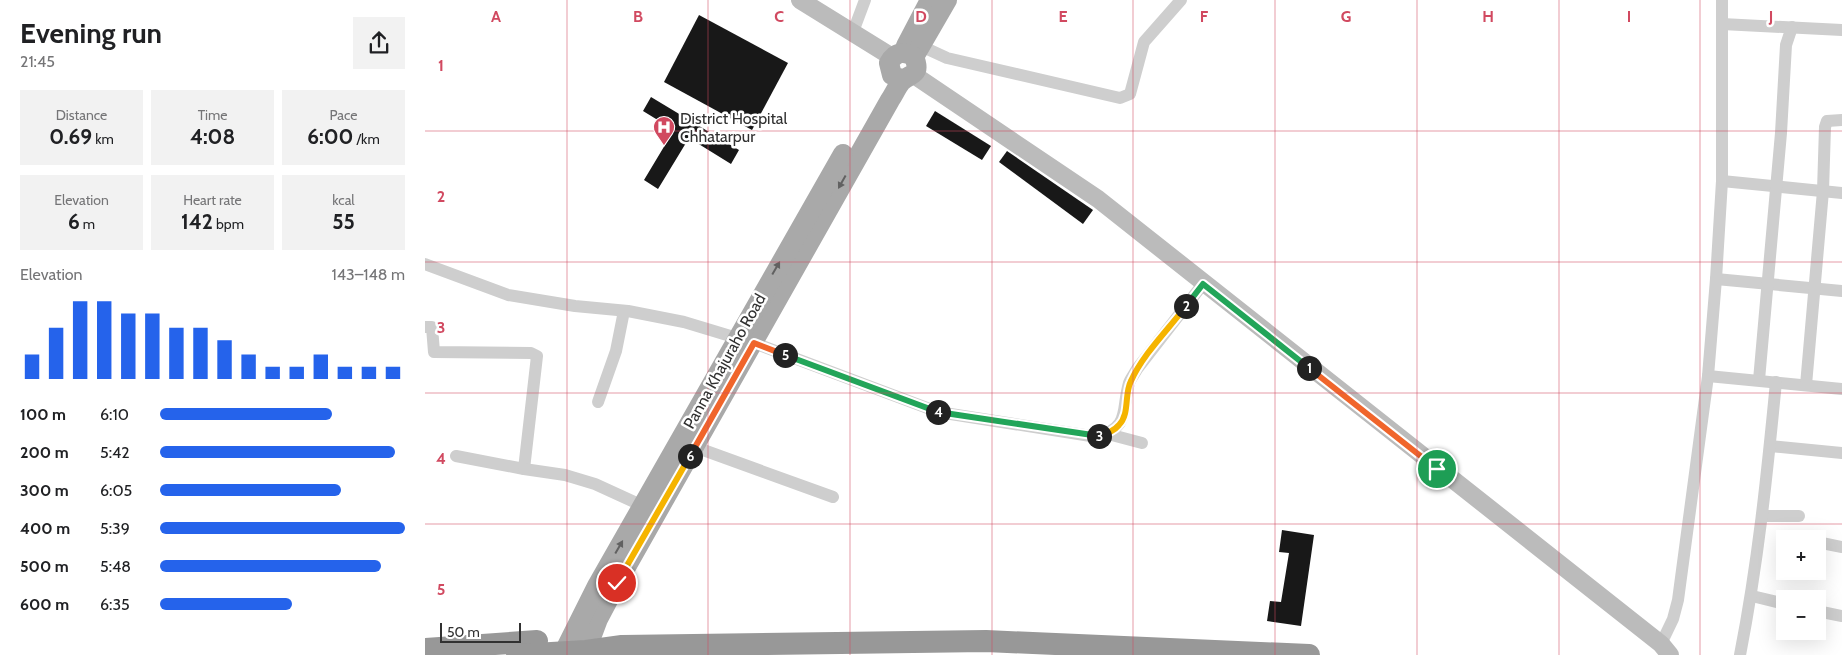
<!DOCTYPE html>
<html lang="en">
<head>
<meta charset="utf-8">
<style>
	:root { --surface:#fff; --page:#f2f2f2; --text:#202124; --muted:#757577; --accent:#2563eb }
	body { margin:0; font-family:Cabin,sans-serif; background:var(--page); color:var(--text); height:100vh; display:flex; flex-direction:column; font-size:19px; white-space:nowrap }
	* { box-sizing:border-box; margin:0 }
	p { font-size:16px; color:var(--muted) }
	.icon { flex:none; width:28px; height:28px; fill:none; stroke:currentColor; stroke-width:2; stroke-linecap:round; stroke-linejoin:round }
	.map { position:relative; flex:1; overflow:hidden }
	.side { display:flex; flex-direction:column; background:var(--surface); width:425px }
	.side>* { flex:none }
	.fabs { position:absolute; left:1351px; top:530px; display:grid; gap:10px }
	.fabs a { display:grid; place-items:center; width:50px; height:50px; border-radius:0px; background:var(--surface); box-shadow:0 5px 20px #0002; font-size:25px }
	.scale { position:absolute; left:15px; bottom:12px; width:81px; box-sizing:border-box; padding-left:5px; border:2px solid #313131; border-top:0; font-size:14px; line-height:18px; white-space:nowrap; color:#313131; -webkit-text-stroke:4px #fff; paint-order:stroke }
	.pin { position:absolute; display:grid; place-items:center; width:42px; height:42px; color:#fff; margin:-21px; border:2px solid #fff; border-radius:50%; box-shadow:0 1px 5px #0007 }
	.km { position:absolute; width:25px; height:25px; margin:-12px; border-radius:50%; background:#222; color:#fff; font-size:14px; line-height:25px; text-align:center }
	.round { display:grid; place-items:center; flex:none; width:52px; height:52px; border-radius:0px; background:var(--page) }
	.head { display:flex; align-items:center; justify-content:space-between; height:85px; padding:0 20px }
	h1 { font-size:28px; font-weight:800; line-height:38px }
	.stats { display:grid; grid-template-columns:repeat(3,1fr); gap:8px; height:85px; padding:5px 20px }
	.stats div { display:grid; align-content:center; border-radius:0px; background:var(--page); text-align:center }
	.stats b { font-size:21px; font-weight:800 }
	.stats small { font-size:14px; font-weight:400 }
	.stats p { font-size:14px }
	.chart { height:140px; padding:10px 20px }
	.chart p { display:flex; justify-content:space-between }
	.chart svg { width:100%; height:90px; margin-top:5px; stroke:var(--accent); stroke-width:6 }
	ul { padding:0 20px; list-style:none; font-size:16px }
	li { display:grid; grid-template-columns:80px 60px 1fr; align-items:center; height:38px }
	li i { height:12px; border-radius:6px; background:var(--accent) }
	main { display:flex; flex:1; min-height:0 }
	.map>svg:first-child { display:block }
</style>
</head>
<body>
<main>
<section class="side">
<div class="head"><div><h1>Evening run</h1><p>21:45</p></div><a class="round"><svg class="icon" aria-label="share" viewBox="0 0 24 24"><path d="M12 15V3M7 8l5-5 5 5M5 13v7h14v-7"/></svg></a></div>
<div class="stats">
<div><p>Distance</p><b>0.69<small> km</small></b></div>
<div><p>Time</p><b>4:08</b></div>
<div><p>Pace</p><b>6:00<small> /km</small></b></div>
</div>
<div class="stats">
<div><p>Elevation</p><b>6<small> m</small></b></div>
<div><p>Heart rate</p><b>142<small> bpm</small></b></div>
<div><p>kcal</p><b>55</b></div>
</div>
<div class="chart"><p><span>Elevation</span>143–148 m</p>
<svg viewBox="0 0 160 44" preserveAspectRatio="none"><path d="M5 44V32M15 44V19M25 44V6M35 44V6M45 44V12M55 44V12M65 44V19M75 44V19M85 44V25M95 44V32M105 44V38M115 44V38M125 44V32M135 44V38M145 44V38M155 44V38"/></svg>
</div>
<ul>
<li><b>100 m</b>6:10<i style="width:70%"></i></li>
<li><b>200 m</b>5:42<i style="width:96%"></i></li>
<li><b>300 m</b>6:05<i style="width:74%"></i></li>
<li><b>400 m</b>5:39<i style="width:100%"></i></li>
<li><b>500 m</b>5:48<i style="width:90%"></i></li>
<li><b>600 m</b>6:35<i style="width:54%"></i></li>
</ul>
</section>
<div class="map">
<svg width="1417" height="655" viewBox="0 0 1417 655">
	<rect width="100%" height="100%" fill="#fff"/>
	<g fill="#181818">
		<path d="M 274,15 L 363,63 L 327,130 L 239,82 Z"/>
		<path d="M 226,97 L 314,150 L 306,164 L 264,138 L 233,189 L 219,180 L 249,130 L 218,111 Z"/>
		<path d="M 510,111 L 566,146 L 557,160 L 501,126 Z"/>
		<path d="M 582,151 L 668,210 L 658,224 L 574,162 Z"/>
		<path d="M 857,530 L 889,535 L 876,626 L 842,621 L 845,601 L 856,602 L 864,553 L 854,552 Z"/>
	</g>
	<g fill="none" stroke-linecap="round" stroke-linejoin="round">
		<g stroke="#cecece" stroke-width="12">
			<path d="M 1297,24 L 1417,30"/>
			<path d="M 428,32 L 440,0"/>
			<path d="M 496,46 L 522,58 L 695,98 L 705,94 L 719,42 L 756,0"/>
			<path d="M 1297,181 L 1417,193"/>
			<path d="M 0,264 L 83,295 L 150,306 L 203,311 L 259,322 L 312,338"/>
			<path d="M 1291,279 L 1417,291"/>
			<path d="M 0,327 L 7,327 L 9,352 L 106,353 L 112,356 L 99,469 L 31,456"/>
			<path d="M 329,343 L 513,412 L 672,437 C 706,427 696,410 704,383 C 706,378 710,373 712,369 L 778,284"/>
			<path d="M 1283,376 L 1417,389"/>
			<path d="M 1334,380 L 1356,133 L 1361,45 L 1367,27"/>
			<path d="M 1381,385 L 1398,191 L 1400,127 L 1402,121 L 1417,120"/>
			<path d="M 173,402 L 191,351 L 199,311"/>
			<path d="M 683,434 L 717,443"/>
			<path d="M 1345,446 L 1417,453"/>
			<path d="M 270,447 L 408,497"/>
			<path d="M 99,469 L 140,475 L 170,484 L 218,506"/>
			<path d="M 1338,516 L 1374,516"/>
			<path d="M 1370,537 L 1379,539"/>
			<path d="M 1392,542 L 1417,547"/>
			<path d="M 1327,596 L 1360,604"/>
			<path d="M 1392,611 L 1417,616"/>
			<path d="M 1236,644 L 1248,619 L 1253,600 L 1283,376 L 1291,279 L 1297,181 L 1297,0"/>
			<path d="M 1315,655 C 1333,563 1342,475 1351,382"/>
		</g>
		<g stroke="#bbb" stroke-width="18">
			<path d="M 375,0 L 467,57"/>
			<path d="M 489,75 L 673,199 L 1236,644 L 1245,655"/>
		</g>
		<g stroke="#a9a9a9" stroke-width="20">
			<path d="M 481,46 L 505,0"/>
			<path d="M 489,57 L 522,0"/>
			<path d="M 161,651 L 173,619 L 192,583 L 465,100 C 469,94 472,87 476,82 C 485,73 497,76 489,57 C 479,50 470,52 464,63 L 467,75 L 478,80"/>
			<path d="M 139,652 L 172,586 L 418,154"/>
		</g>
		<g stroke="#989898" stroke-width="22">
			<path d="M 0,649 L 112,641"/>
			<path d="M 92,655 L 161,651 L 197,646 L 561,641 L 884,655"/>
		</g>
	</g>
	<defs><path id="oneway-solid" d="M-6-.8H1V-3.2L6.5 0L1 3.2V.8H-6Z" transform="scale(1.25)"/></defs>
	<g fill="#616161">
		<use href="#oneway-solid" transform="translate(417 182) rotate(119)"/>
		<use href="#oneway-solid" transform="translate(351 268) rotate(-60)"/>
		<use href="#oneway-solid" transform="translate(194 547) rotate(-60)"/>
	</g>
	<g fill="none" stroke-linecap="round" stroke-linejoin="round">
		<g stroke="#fff" stroke-width="10">
			<path id="split-1" d="M 884,368 L 1012,469"/>
		</g>
		<g stroke="#fff" stroke-width="10">
			<path id="split-2" d="M 761,306 L 778,284 L 884,368"/>
		</g>
		<g stroke="#fff" stroke-width="10">
			<path id="split-3" d="M 674,436 C 681,434 689,431 694,425 C 705,414 699,394 706,381 C 718,354 743,330 761,306"/>
		</g>
		<g stroke="#fff" stroke-width="10">
			<path id="split-4" d="M 513,412 L 674,436"/>
		</g>
		<g stroke="#fff" stroke-width="10">
			<path id="split-5" d="M 360,355 L 513,412"/>
		</g>
		<g stroke="#fff" stroke-width="10">
			<path id="split-6" d="M 265,456 L 329,343 L 360,355"/>
		</g>
		<g stroke="#fff" stroke-width="10">
			<path id="split-7" d="M 192,583 L 265,456"/>
		</g>
		<use href="#split-1" stroke="#f0652b" stroke-width="6"/>
		<use href="#split-2" stroke="#22a559" stroke-width="6"/>
		<use href="#split-3" stroke="#f5b400" stroke-width="6"/>
		<use href="#split-4" stroke="#22a559" stroke-width="6"/>
		<use href="#split-5" stroke="#22a559" stroke-width="6"/>
		<use href="#split-6" stroke="#f0652b" stroke-width="6"/>
		<use href="#split-7" stroke="#f5b400" stroke-width="6"/>
	</g>
	<path fill="none" stroke="#d14960" stroke-width="1" stroke-opacity="0.55" d="M 142,0 L 142,655M 283,0 L 283,655M 425,0 L 425,655M 567,0 L 567,655M 708,0 L 708,655M 850,0 L 850,655M 992,0 L 992,655M 1134,0 L 1134,655M 1275,0 L 1275,655M 0,131 L 1417,131M 0,262 L 1417,262M 0,393 L 1417,393M 0,524 L 1417,524"/>
	<defs>
		<g id="hospital-pin" transform="scale(1.125)"><path d="M0 17L-7.5 6A9.5 9.5 0 1 1 7.5 6Z" fill="#d14960" stroke="#fff"/><path d="M-5-5h3v3.5h4V-5h3V5h-3V1.5h-4V5h-3Z" fill="#fff"/></g>
	</defs>
	<g fill-rule="evenodd">
		<use href="#hospital-pin" x="239" y="127"/>
	</g>
	<g text-anchor="middle" stroke-width="5" stroke-linejoin="round" paint-order="stroke">
		<g font-size="16" fill="#313131" stroke="#fff" text-anchor="start">
			<text x="255" y="124">District Hospital<tspan x="255" dy="18">Chhatarpur</tspan></text>
		</g>
		<g font-size="16" fill="#313131" stroke="#fff">
			<text transform="translate(299 361) rotate(-61)" y="6">Panna Khajuraho Road</text>
		</g>
	</g>
	<g font-size="16" text-anchor="middle" font-weight="bold" fill="#d14960" stroke="#fff" stroke-width="5" stroke-linejoin="round" paint-order="stroke">
		<text x="71" y="22">A</text>
		<text x="213" y="22">B</text>
		<text x="354" y="22">C</text>
		<text x="496" y="22">D</text>
		<text x="638" y="22">E</text>
		<text x="779" y="22">F</text>
		<text x="921" y="22">G</text>
		<text x="1063" y="22">H</text>
		<text x="1204" y="22">I</text>
		<text x="1346" y="22">J</text>
		<text x="16" y="71">1</text>
		<text x="16" y="202">2</text>
		<text x="16" y="333">3</text>
		<text x="16" y="464">4</text>
		<text x="16" y="595">5</text>
	</g>
</svg>
<div class="fabs">
<a>+</a>
<a>−</a>
</div>
<div class="scale">50 m</div>
<div class="pin" style="left:1012px;top:469px;background:#1e9e55"><svg class="icon" aria-label="arrive" viewBox="0 0 24 24"><path d="M6 21V4h12l-3 4 3 4H6"/></svg></div>
<div class="pin" style="left:192px;top:583px;background:#d93025"><svg class="icon" aria-label="check" viewBox="0 0 24 24"><path d="M5 12l5 5 9-10"/></svg></div>
<b class="km" style="left:884px;top:368px">1</b>
<b class="km" style="left:761px;top:306px">2</b>
<b class="km" style="left:674px;top:436px">3</b>
<b class="km" style="left:513px;top:412px">4</b>
<b class="km" style="left:360px;top:355px">5</b>
<b class="km" style="left:265px;top:456px">6</b>
</div>
</main>
</body>
</html>
